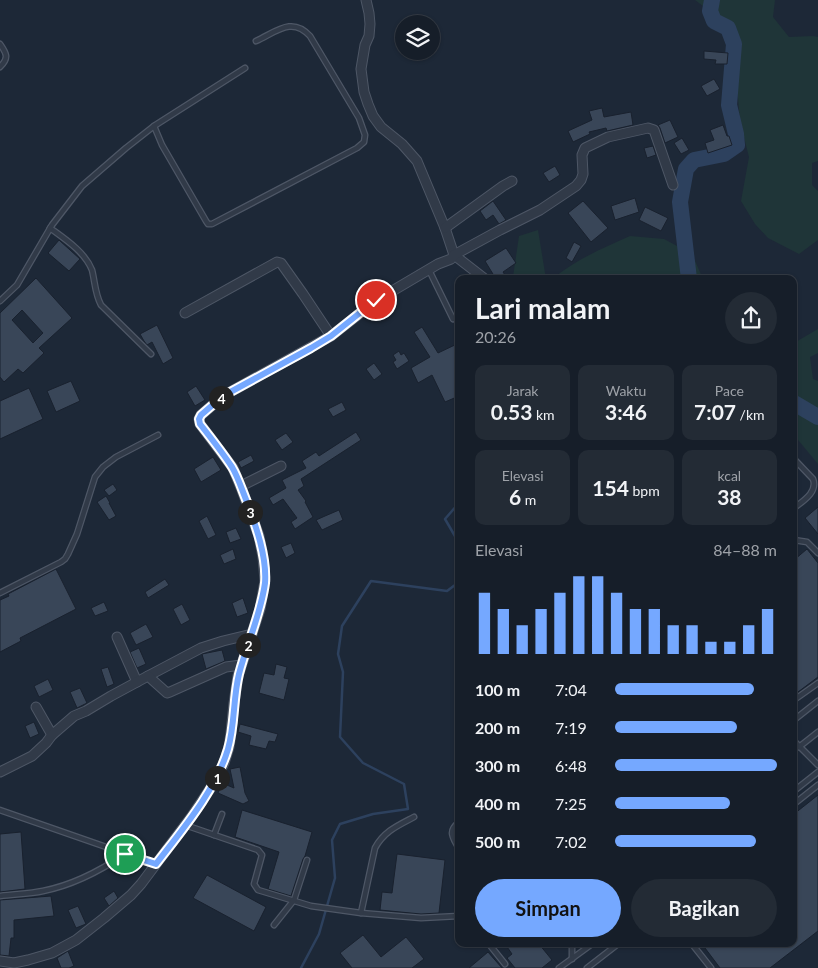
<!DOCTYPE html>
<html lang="id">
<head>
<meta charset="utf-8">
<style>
	:root { --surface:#161e29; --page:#232b35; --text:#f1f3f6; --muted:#9ea2a8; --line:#353c46; --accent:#75a8ff }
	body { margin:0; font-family:Lato,sans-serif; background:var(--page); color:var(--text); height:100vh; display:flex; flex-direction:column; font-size:19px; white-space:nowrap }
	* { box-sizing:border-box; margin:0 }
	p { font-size:16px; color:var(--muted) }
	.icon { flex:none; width:28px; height:28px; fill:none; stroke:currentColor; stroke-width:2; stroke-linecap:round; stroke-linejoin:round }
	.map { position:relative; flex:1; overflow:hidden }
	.drawer { position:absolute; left:455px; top:275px; width:342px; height:672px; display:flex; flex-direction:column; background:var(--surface); border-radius:10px; box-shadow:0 1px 4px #0004,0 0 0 1px var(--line) }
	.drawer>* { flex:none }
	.controls { position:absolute; left:395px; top:15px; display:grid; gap:10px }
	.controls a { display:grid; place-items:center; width:45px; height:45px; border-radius:50%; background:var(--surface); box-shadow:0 1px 4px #0004,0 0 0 1px var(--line); font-size:25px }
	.pin { position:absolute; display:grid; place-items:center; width:42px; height:42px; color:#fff; margin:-21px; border:2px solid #fff; border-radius:50%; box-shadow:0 1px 5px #0007 }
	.km { position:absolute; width:25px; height:25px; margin:-12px; border-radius:50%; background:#222; color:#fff; font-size:14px; line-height:25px; text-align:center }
	.round { display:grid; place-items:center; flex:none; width:52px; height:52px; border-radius:26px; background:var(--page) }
	.summary { display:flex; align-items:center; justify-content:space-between; height:85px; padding:0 20px }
	h1 { font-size:28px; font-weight:700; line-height:38px }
	.figures { display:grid; grid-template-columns:repeat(3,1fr); gap:8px; height:85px; padding:5px 20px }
	.figures div { display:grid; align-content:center; border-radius:10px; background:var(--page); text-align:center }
	.figures b { font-size:21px; font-weight:700 }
	.figures small { font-size:14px; font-weight:400 }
	.figures p { font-size:14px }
	.chart { height:140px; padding:10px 20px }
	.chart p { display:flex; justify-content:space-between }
	.chart svg { width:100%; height:90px; margin-top:5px; stroke:var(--accent); stroke-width:6 }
	.primary-button { display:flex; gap:10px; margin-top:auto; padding:10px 20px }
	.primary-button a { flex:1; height:58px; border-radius:30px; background:var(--accent); color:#111; font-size:20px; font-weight:700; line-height:58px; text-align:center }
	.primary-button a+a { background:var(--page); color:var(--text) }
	ul { padding:0 20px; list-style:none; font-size:16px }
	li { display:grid; grid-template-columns:80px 60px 1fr; align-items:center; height:38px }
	li i { height:12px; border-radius:6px; background:var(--accent) }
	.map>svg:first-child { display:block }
</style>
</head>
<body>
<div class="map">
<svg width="818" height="968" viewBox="0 0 818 968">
	<rect width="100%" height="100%" fill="#1d2837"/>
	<g fill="#1f3538">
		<path d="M 695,0 L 775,0 L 773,17 L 789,37 L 813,36 L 818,37 L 818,161 L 812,163 L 812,185 L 818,191 L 818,240 L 799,254 L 768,238 L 755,224 L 741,201 L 749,157 L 740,121 L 735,63 L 726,34 L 707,9 Z"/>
		<path d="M 538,230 L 546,279 L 514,279 L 513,277 L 519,236 Z"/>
		<path d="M 630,236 L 664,239 L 692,254 L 703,279 L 552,279 C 577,259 601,249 630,236 Z"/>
		<path d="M 818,329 L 818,353 L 810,357 L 813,379 L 818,381 L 818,464 L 794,435 L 794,343 Z"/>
	</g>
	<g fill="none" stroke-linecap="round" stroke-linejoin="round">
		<g stroke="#2d415e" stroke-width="2.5">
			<path d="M 459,503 L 445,519 L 459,543"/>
			<path d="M 301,968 L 319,934 L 335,878 L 332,840 L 340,824 L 373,814 L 408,809 L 404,784 L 363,763 L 340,737 L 343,672 L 338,654 L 342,626 L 371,581 L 447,591 L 459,582"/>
		</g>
		<g stroke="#2d415e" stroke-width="16">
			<path d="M 689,279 L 680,202 L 686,169 L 694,160 L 724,154 L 737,145 L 736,134 L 729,105 L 734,44 L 728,28 L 714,21 L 710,11 L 712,0"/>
			<path d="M 794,403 L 818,417"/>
		</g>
	</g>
	<g fill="#394658" stroke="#19212e" fill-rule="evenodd">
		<path d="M 704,51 L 728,53 L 727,64 L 715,64 L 716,60 L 704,59 Z"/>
		<path d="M 714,79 L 720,89 L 707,96 L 701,86 Z"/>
		<path d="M 602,108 L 604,117 L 631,112 L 633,125 L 607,131 L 606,128 L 589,132 L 590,134 L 573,142 L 568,131 L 592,120 L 589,111 Z"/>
		<path d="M 670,120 L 678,137 L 665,143 L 660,128 L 658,125 Z"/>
		<path d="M 723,125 L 727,136 L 729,136 L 732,145 L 708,153 L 705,143 L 714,140 L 710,130 Z"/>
		<path d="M 682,138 L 689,150 L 681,154 L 674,143 Z"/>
		<path d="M 653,146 L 656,155 L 647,158 L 644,148 Z"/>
		<path d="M 555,166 L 560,175 L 549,182 L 543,173 Z"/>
		<path d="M 635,198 L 639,212 L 615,220 L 611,206 Z"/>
		<path d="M 493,201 L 506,220 L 499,224 L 493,215 L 486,220 L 480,211 Z"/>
		<path d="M 583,201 L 608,228 L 591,242 L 568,213 Z"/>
		<path d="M 645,207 L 668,218 L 661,231 L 639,220 Z"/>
		<path d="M 59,240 L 80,259 L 69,271 L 48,253 Z"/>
		<path d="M 574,242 L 581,246 L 572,262 L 566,258 Z"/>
		<path d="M 506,248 L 516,263 L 503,272 L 505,275 L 499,279 L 496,279 L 485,261 Z"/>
		<path d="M 36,278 L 72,318 L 39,348 L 44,353 L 23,373 L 18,369 L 4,382 L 0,377 L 0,313 ZM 22,310 L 43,333 L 33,343 L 12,320 Z"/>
		<path d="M 157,325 L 173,358 L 163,364 L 152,342 L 147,345 L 144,341 L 140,334 Z"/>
		<path d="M 422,327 L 438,353 L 459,343 L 459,396 L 445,402 L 432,375 L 418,383 L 411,368 L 430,357 L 414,332 Z"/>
		<path d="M 399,351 L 401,355 L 404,353 L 409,361 L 397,369 L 393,362 L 396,360 L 393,355 Z"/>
		<path d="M 374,363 L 382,374 L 374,380 L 366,369 Z"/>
		<path d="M 71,381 L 80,401 L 56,412 L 47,391 Z"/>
		<path d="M 196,386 L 205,400 L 195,406 L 187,392 Z"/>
		<path d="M 29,388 L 43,419 L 0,439 L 0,401 Z"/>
		<path d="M 342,402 L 346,410 L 333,417 L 328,409 Z"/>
		<path d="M 356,432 L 361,440 L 301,479 L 304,486 L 298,490 L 306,501 L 305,502 L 313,517 L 295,529 L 291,522 L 297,518 L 283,499 L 273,505 L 269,498 L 286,488 L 282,480 L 306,468 L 302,461 L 316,452 L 319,456 Z"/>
		<path d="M 286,433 L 293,442 L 282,450 L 275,440 Z"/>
		<path d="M 251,455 L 254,461 L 241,468 L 238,462 Z"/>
		<path d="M 213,457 L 221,470 L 201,482 L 194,469 Z"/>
		<path d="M 113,484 L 117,490 L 109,496 L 104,490 Z"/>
		<path d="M 106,496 L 110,503 L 109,503 L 116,516 L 109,520 L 97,502 Z"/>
		<path d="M 818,507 L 818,534 L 805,518 Z"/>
		<path d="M 339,510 L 343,520 L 322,530 L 316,520 L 325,516 Z"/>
		<path d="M 207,516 L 216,535 L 208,539 L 199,521 Z"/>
		<path d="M 236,528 L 241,539 L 230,543 L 226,532 Z"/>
		<path d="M 291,543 L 295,553 L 286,558 L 281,547 Z"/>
		<path d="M 233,549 L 236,559 L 224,564 L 220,555 Z"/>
		<path d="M 807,549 L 818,563 L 818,677 L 794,695 L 794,560 Z"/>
		<path d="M 56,569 L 76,609 L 20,638 L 21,641 L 0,652 L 0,600 L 9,596 L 8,594 Z"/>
		<path d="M 165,579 L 169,585 L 148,598 L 145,592 Z"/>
		<path d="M 243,598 L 248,613 L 237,617 L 232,603 Z"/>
		<path d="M 104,602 L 108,611 L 95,616 L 91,608 Z"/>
		<path d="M 182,604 L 190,620 L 181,625 L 173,609 Z"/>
		<path d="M 146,624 L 153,637 L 136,645 L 130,633 Z"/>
		<path d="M 139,648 L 146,664 L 137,668 L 130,652 Z"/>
		<path d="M 222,650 L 225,661 L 206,669 L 202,654 Z"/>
		<path d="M 276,664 L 287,667 L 284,678 L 289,679 L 284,700 L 259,693 L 264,673 L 274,675 Z"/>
		<path d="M 108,667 L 114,684 L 107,687 L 101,669 Z"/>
		<path d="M 48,679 L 53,690 L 39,697 L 34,686 Z"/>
		<path d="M 80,688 L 87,703 L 77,708 L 70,692 Z"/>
		<path d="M 34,722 L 39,734 L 30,738 L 25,726 Z"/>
		<path d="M 240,724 L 278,734 L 275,742 L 269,741 L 266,749 L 249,745 L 251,736 L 238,732 Z"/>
		<path d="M 240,767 L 245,793 L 249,801 L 243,804 L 218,793 L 222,783 L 234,788 L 230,769 Z"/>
		<path d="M 818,795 L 818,931 L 770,968 L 720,968 L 702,944 L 794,944 L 794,814 Z"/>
		<path d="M 242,810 L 312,832 L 305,856 L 303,859 L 291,896 L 268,889 L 279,852 L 235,837 Z"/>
		<path d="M 21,832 L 25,889 L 0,892 L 0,834 Z"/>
		<path d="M 397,854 L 445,860 L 439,913 L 421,914 L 380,910 L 382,892 L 392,893 Z"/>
		<path d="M 207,875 L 266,907 L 254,931 L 193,898 Z"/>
		<path d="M 114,891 L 118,898 L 109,906 L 104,898 Z"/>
		<path d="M 51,896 L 54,916 L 14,920 L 14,938 L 11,938 L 9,956 L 0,955 L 0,900 Z"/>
		<path d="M 78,906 L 86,924 L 76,928 L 68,910 Z"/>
		<path d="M 363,935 L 381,957 L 406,937 L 424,959 L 412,968 L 352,968 L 340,953 Z"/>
		<path d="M 505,944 L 539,944 L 552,960 L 542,968 L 515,968 L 507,958 L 512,954 Z"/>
		<path d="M 68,951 L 74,966 L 69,968 L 61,968 L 57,958 Z"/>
		<path d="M 488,952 L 502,968 L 469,968 Z"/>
	</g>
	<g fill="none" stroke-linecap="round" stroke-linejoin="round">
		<g stroke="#4e5766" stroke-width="7">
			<g id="lane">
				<path d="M 0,44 C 7,54 9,58 0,67"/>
				<path d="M 154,126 L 162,145 L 206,221 L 208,224 L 212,224 L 357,148 L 364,142 L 365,135 L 359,118 L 310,36 C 292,16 276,32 256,41"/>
				<path d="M 50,228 C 65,239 85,252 92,270 C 95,282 95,294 101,305 L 151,354"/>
				<path d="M 429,270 L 453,319"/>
				<path d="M 0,301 L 17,285 L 52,225 L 82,186 L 126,148 L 154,126 L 245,68"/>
				<path d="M 794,459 L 813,479 C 818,492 803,501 794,508"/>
				<path d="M 794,540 L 807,542 L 818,553"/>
				<path d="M 0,593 L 61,562 L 65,559 L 68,554 L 77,534 L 95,477 L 103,467 L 116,457 L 158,435"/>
				<path d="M 794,700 L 818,683"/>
				<path d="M 794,720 L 818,701"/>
				<path d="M 794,741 L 818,765"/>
				<path d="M 799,747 L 818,732"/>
				<path d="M 794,791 L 818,772"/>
				<path d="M 794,804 L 818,785"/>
				<path d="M 0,810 L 155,864"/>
				<path d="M 459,822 C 447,832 453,837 459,849"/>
				<path d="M 185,825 L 258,850 L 262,855 L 254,884 L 258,890 L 311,906 L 361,913 L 421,918 L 459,916"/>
				<path d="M 214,835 L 222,814"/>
				<path d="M 0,896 C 14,894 29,894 43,891 C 73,885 100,871 125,854"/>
				<path d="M 361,913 L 375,848 C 384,831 399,825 414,817"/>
				<path d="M 274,925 L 294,900 L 307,860"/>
				<path d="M 489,944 L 505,964"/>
				<path d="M 692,944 L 711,968"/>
				<path d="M 572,959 L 572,944"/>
				<path d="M 559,968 L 592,944"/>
				<path d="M 587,968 L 618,944"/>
			</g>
		</g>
		<g stroke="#4e5766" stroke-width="11">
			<g id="street">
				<path d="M 366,0 L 369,13 L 370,24 L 369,36 L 365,45 L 361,69 L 364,92 L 368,104 L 373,116 L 381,127 L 402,144 L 417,161 L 445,228 L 454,255"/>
				<path d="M 445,228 L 503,186 L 512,181"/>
				<path d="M 454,255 L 485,279"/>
				<path d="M 185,313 L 277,262 L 281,263 L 303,294 L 331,336"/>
				<path d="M 241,486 L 281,466"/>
				<path d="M 117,637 L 137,682"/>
				<path d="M 148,676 L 201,648 L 223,641 L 252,634"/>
				<path d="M 36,707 L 52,735"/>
				<path d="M 0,772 L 32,756 L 46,743 L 52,735 L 74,716 L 86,711 L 111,696 L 148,676 L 167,693 L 170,692 L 226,667 L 241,665"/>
				<path d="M 0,961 L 14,963 L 28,960 L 52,953 L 76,940 L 104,918 L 131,895 L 141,884 L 192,816 L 216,780 L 224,763 L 229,747 L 231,733 L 234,703 L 238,676 L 260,609 L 265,581 L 263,557 L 259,536 L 242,490 L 233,468 L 200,424 L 199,419 L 201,415 L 223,396 L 331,336 L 377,300 L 438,264 L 451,259 L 454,255 L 500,230 L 540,210 L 576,186 L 581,180 L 583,174 L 582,155 L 585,148 L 608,137 L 648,128 L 654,130 L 673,185"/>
			</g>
		</g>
		<use href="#lane" stroke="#313a48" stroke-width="4.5"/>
		<use href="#street" stroke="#313a48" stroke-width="9"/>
	</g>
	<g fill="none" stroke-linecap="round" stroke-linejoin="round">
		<g stroke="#fff" stroke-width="10">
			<path id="route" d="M 125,854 L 156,864 C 182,830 216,790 228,749 C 235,725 233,698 239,674 C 247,643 261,614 265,583 C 267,557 256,526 247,502 C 242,490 238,477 232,467 C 222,452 211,438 200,424 L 199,419 L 201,415 L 223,396 L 311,348 L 331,336 L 376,300"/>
		</g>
		<use href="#route" stroke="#75a8ff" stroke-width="6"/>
	</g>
</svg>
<div class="controls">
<a><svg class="icon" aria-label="layers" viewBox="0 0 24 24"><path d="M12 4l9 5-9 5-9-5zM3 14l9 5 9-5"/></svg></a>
</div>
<div class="pin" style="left:125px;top:854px;background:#1e9e55"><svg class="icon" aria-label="arrive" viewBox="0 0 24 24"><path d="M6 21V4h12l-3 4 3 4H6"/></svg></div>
<div class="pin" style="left:376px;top:300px;background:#d93025"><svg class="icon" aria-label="check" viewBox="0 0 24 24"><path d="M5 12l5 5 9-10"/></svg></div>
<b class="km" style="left:217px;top:778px">1</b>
<b class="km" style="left:248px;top:645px">2</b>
<b class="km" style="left:250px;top:512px">3</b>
<b class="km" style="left:221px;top:398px">4</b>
<section class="drawer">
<div class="summary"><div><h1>Lari malam</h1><p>20:26</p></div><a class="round"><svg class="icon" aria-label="share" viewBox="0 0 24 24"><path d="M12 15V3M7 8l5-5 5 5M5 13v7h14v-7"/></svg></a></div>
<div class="figures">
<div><p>Jarak</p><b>0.53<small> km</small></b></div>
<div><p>Waktu</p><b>3:46</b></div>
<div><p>Pace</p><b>7:07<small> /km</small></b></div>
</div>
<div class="figures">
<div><p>Elevasi</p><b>6<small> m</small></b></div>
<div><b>154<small> bpm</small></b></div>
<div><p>kcal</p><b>38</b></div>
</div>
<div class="chart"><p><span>Elevasi</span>84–88 m</p>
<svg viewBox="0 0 160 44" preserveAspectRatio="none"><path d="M5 44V14M15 44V22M25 44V30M35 44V22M45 44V14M55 44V6M65 44V6M75 44V14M85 44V22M95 44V22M105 44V30M115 44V30M125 44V38M135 44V38M145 44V30M155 44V22"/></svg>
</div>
<ul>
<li><b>100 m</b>7:04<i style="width:86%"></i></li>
<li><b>200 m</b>7:19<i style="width:75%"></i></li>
<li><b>300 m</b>6:48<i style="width:100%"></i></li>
<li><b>400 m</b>7:25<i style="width:71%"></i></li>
<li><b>500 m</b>7:02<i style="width:87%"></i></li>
</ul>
<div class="primary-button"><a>Simpan</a><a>Bagikan</a></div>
</section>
</div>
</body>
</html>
